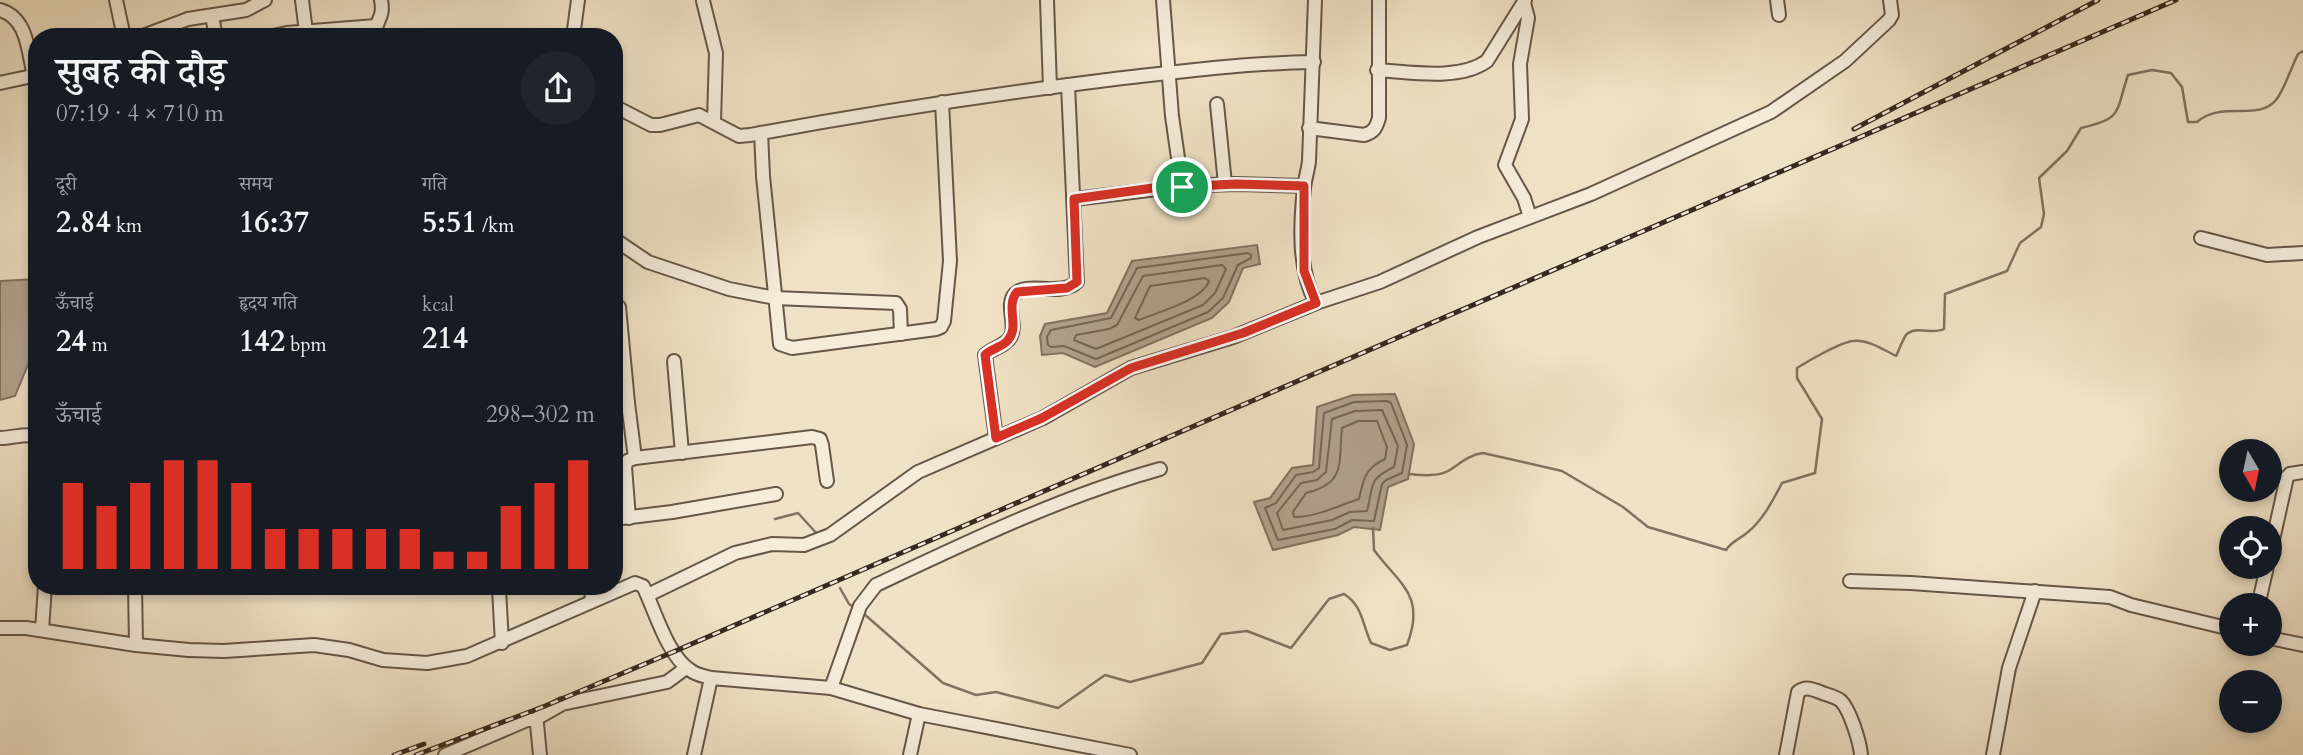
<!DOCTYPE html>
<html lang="hi">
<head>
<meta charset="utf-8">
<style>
	:root { --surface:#171b24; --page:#20242c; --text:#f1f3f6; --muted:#9ea1a6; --accent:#d93025 }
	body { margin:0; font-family:Cardo,"Noto Serif Devanagari",serif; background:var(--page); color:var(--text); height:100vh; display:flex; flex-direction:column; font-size:26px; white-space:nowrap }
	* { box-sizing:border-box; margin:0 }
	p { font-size:23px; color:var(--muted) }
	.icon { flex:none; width:38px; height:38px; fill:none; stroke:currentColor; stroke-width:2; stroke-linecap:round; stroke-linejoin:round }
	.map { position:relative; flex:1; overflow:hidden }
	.side { position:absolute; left:28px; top:28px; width:595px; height:567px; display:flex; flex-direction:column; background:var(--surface); border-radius:28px; box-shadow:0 4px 10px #0003 }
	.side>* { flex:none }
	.needle { width:46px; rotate:171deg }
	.buttons { position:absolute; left:2219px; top:439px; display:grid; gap:14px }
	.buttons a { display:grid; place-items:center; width:63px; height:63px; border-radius:50%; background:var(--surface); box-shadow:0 4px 10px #0003; font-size:35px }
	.pin { position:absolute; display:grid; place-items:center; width:60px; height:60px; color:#fff; margin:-30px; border:4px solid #fff; border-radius:50%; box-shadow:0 2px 7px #0007 }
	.round { display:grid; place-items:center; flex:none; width:74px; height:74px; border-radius:37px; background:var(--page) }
	.summary { display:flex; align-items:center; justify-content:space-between; height:119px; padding:0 28px }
	h1 { font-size:38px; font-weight:600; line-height:52px }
	.figures { display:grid; grid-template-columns:repeat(3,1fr); gap:10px; height:119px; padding:7px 28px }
	.figures div { display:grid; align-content:center }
	.figures b { font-size:30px; font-weight:600 }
	.figures small { font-size:19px; font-weight:400 }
	.figures p { font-size:19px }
	.chart { height:196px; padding:14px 28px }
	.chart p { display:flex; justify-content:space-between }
	.chart svg { width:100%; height:126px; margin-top:7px; stroke:var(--accent); stroke-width:6 }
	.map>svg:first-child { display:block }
</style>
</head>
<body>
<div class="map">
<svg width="2303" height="755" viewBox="0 0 2303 755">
	<rect width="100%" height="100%" fill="#f0e2c6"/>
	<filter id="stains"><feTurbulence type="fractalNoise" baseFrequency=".00286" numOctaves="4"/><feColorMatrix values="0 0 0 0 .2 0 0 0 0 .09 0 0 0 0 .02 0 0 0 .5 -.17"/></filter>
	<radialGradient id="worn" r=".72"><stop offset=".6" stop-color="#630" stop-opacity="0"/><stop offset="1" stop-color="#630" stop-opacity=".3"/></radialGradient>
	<g fill="#b1a38d" stroke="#817261" stroke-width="2">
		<path d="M 1257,245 L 1260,264 L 1243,268 L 1229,302 L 1212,318 L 1095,367 L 1063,353 L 1042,355 L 1040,336 L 1045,324 L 1107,313 L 1132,261 Z"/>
		<path d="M 37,279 L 37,343 L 15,396 L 0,400 L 0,281 Z"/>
		<path d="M 1395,394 L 1414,444 L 1408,479 L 1388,487 L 1380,530 L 1354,527 L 1338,535 L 1273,550 L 1254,502 L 1270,498 L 1292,468 L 1313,465 L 1317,407 L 1353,395 Z"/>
	</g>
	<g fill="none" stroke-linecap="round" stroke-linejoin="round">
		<g stroke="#746656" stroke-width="2">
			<path d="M 1248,253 L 1251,255 L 1251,258 L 1238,265 L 1223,298 L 1208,312 L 1096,359 L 1064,346 L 1051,347 L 1048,345 L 1047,337 L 1051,330 L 1111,318 L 1137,268 Z"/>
			<path d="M 1222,265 L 1226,269 L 1215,293 L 1203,305 L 1096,349 L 1074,340 L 1076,335 L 1109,329 L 1117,325 L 1143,276 Z"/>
			<path d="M 1205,278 L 1209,281 C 1203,300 1158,312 1139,320 L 1135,318 L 1150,286 Z"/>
			<path d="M 1387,401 L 1391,403 L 1407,445 L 1402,473 L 1386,480 L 1382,484 L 1374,521 L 1352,520 L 1335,529 L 1278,540 L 1265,508 L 1276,503 L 1296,475 L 1313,472 L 1319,468 L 1324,413 L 1354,402 Z"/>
			<path d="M 1382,410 L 1398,446 L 1394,467 C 1367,480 1374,485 1367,511 L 1350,512 L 1332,520 L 1283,530 L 1277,513 L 1301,483 L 1317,480 L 1326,472 L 1332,419 L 1355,411 Z"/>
			<path d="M 1358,421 L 1377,421 L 1387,447 L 1385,459 C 1365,468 1363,480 1359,499 C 1338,506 1316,517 1294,517 L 1293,512 L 1306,493 C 1347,483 1338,463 1342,428 Z"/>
		</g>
		<g stroke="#817261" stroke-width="2.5">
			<path d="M 1409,474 C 1421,475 1437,477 1448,471 C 1460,464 1468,455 1483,453 L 1562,471 L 1623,507 L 1648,527 L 1726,550 C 1732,541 1740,539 1748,532 C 1763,520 1773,500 1782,483 L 1815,473 L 1822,419 L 1797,378 L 1797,368 C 1808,361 1841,342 1853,341 C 1868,339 1884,350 1896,356 C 1899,350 1902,341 1906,335 C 1915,325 1933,335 1944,329 L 1945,294 L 2007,271 L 2020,243 L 2041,227 L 2044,214 L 2039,178 L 2067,151 L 2081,128 C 2123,118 2115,114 2128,75 L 2152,70 L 2171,73 L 2182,87 L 2188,122 L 2197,122 C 2222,100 2258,122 2276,100 C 2285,88 2291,68 2298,54 L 2303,51"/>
			<path d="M 775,519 L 798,513 L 819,536"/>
			<path d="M 840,588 L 849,604 L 855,608"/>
			<path d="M 863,613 L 943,683 L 976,695 L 996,692 L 1058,708 L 1105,675 L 1130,682 L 1202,663 L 1221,634 L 1247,631 L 1291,648 L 1329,599 L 1344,594 C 1363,606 1362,624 1371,643 L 1390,650 L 1407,645 C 1426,595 1400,585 1374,550 L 1373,528"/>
		</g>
		<g stroke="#665748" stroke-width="16">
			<g id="minor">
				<path d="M 116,0 L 124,37"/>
				<path d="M 302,0 L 306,32"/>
				<path d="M 1047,0 L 1050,88"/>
				<path d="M 1163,0 L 1172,116 L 1182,186"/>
				<path d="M 1315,0 L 1309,161 C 1308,170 1305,179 1304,188 C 1300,226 1298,270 1316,303"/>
				<path d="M 1777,0 L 1779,15"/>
				<path d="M 703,1 L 716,53 L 714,121"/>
				<path d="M 1524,3 L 1528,18 L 1520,64 L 1522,119 L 1505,165 L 1524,198 L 1530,217"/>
				<path d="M 0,10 C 28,18 28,52 34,76"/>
				<path d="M 212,16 L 216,37"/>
				<path d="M 140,37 L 188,19 L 246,10 L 265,0"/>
				<path d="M 268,37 L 287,33 L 376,26"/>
				<path d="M 375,37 C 374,20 385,20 381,0"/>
				<path d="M 573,37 L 578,0"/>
				<path d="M 1377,70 C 1411,72 1459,81 1487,61 L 1525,0"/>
				<path d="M 0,83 L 37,75"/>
				<path d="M 1217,104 L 1225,184"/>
				<path d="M 614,106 L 651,125 L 660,125 L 699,115 L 739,136 L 750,135 C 868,113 987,95 1107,80 C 1176,72 1245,63 1314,62"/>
				<path d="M 1309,128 L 1364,135 C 1374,132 1376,128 1379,118 L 1379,0"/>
				<path d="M 761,133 L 763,176 L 780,344 L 792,348 L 936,329 L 941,327 L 944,321 L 950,261 L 942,102"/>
				<path d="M 1075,199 L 1182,186 L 1236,184 L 1304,186"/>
				<path d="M 2201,238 L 2267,255 L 2303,253"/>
				<path d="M 614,239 L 648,262 L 729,289 L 775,298 L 896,303 L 900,309 L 901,334"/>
				<path d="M 614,304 L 619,307 L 628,403"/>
				<path d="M 674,361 L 682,453"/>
				<path d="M 614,399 L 624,399 L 628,403 L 635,458"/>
				<path d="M 0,438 C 12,438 25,433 37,436"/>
				<path d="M 996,438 L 985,355 C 992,348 1006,346 1011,336 C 1017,324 1005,305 1015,294 C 1027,281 1061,297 1077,282 L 1068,85"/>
				<path d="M 629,518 L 625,467 L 627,461 L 635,458 L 812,437 L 820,439 L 822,445 L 827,481"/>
				<path d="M 614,519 L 672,512 L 776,494"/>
				<path d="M 2270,553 L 2287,477 L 2290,474 L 2303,472"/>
				<path d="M 1850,581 L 1911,583 L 2110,597 L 2131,605 L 2231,629"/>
				<path d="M 135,586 L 136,645"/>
				<path d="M 496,586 L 499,589 L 502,643"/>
				<path d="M 591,586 L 592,601"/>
				<path d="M 648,595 L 735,553 L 772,544 L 804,545 L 830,535 L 918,472 L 1043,418 L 1131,368 L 1233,337 L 1316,303 L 1380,282 L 1478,237 L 1591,194 L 1771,112 L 1845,61 L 1889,20 L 1892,15 L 1890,0"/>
				<path d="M 2258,606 L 2267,567"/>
				<path d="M 0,628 L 26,628 L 136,645 L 189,650 L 224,651 L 314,645 L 349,650 L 383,660 L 427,663 L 467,656 L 635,583 L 643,586 C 655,610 667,655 690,670 C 696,675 704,676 711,678 L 831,688 L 919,714 L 1130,755"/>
				<path d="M 42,630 L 45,586"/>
				<path d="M 2270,638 L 2303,645"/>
				<path d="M 831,688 L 860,606 L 876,585 C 967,542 1063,496 1160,469"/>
				<path d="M 534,720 L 562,704 L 667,682 L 686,668"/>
				<path d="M 445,755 L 527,720 L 534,720 L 537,724 L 540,755"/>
				<path d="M 694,755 L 711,678"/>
				<path d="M 910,755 L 919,714"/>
				<path d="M 1786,755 L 1798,692 C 1806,686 1811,689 1820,692 C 1826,695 1835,696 1841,701 C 1850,710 1860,742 1861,755"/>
				<path d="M 1993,755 L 2009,668 L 2035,591"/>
			</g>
		</g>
		<use href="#minor" stroke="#f5ecda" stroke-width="12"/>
		<g stroke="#38291e" stroke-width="5">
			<g id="rail">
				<path d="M 1854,129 L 2098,0"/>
				<path d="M 394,755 L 424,744"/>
				<path d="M 416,755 L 545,706 L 673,652 L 2176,0"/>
			</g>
		</g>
		<use href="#rail" stroke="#f5ecda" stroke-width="2.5" stroke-dasharray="8" stroke-linecap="butt"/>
	</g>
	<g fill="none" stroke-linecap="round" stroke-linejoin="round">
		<g stroke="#fff" stroke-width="14">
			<path id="route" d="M 1236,184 L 1304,186 L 1304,271 L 1316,303 L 1243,333 L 1131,368 L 1042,418 L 996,438 L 985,355 C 992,348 1003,347 1008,340 C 1020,327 1005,306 1017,292 L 1067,288 L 1077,282 L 1074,199 L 1153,188 Z"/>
		</g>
		<use href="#route" stroke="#d93025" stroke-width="9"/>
	</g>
	<rect width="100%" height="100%" filter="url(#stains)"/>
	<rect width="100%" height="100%" fill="url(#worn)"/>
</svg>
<div class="buttons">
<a><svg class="needle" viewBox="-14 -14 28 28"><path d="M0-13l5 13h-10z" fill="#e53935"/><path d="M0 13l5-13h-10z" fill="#9ea1a6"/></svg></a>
<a><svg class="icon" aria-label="locate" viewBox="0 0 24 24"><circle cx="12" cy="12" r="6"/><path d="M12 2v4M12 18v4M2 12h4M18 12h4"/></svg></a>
<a>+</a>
<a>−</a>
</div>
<div class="pin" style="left:1182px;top:187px;background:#1e9e55"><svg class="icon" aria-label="arrive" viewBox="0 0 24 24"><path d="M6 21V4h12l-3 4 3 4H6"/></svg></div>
<section class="side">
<div class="summary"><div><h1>सुबह की दौड़</h1><p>07:19 · 4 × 710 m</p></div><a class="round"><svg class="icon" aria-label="share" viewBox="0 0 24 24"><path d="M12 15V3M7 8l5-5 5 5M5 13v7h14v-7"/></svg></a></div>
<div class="figures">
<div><p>दूरी</p><b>2.84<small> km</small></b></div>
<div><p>समय</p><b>16:37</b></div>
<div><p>गति</p><b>5:51<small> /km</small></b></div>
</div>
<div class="figures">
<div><p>ऊँचाई</p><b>24<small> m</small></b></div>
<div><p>हृदय गति</p><b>142<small> bpm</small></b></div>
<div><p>kcal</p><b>214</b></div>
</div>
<div class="chart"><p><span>ऊँचाई</span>298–302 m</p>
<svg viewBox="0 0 160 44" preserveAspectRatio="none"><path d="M5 44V14M15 44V22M25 44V14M35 44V6M45 44V6M55 44V14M65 44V30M75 44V30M85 44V30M95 44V30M105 44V30M115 44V38M125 44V38M135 44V22M145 44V14M155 44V6"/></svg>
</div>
</section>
</div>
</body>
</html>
